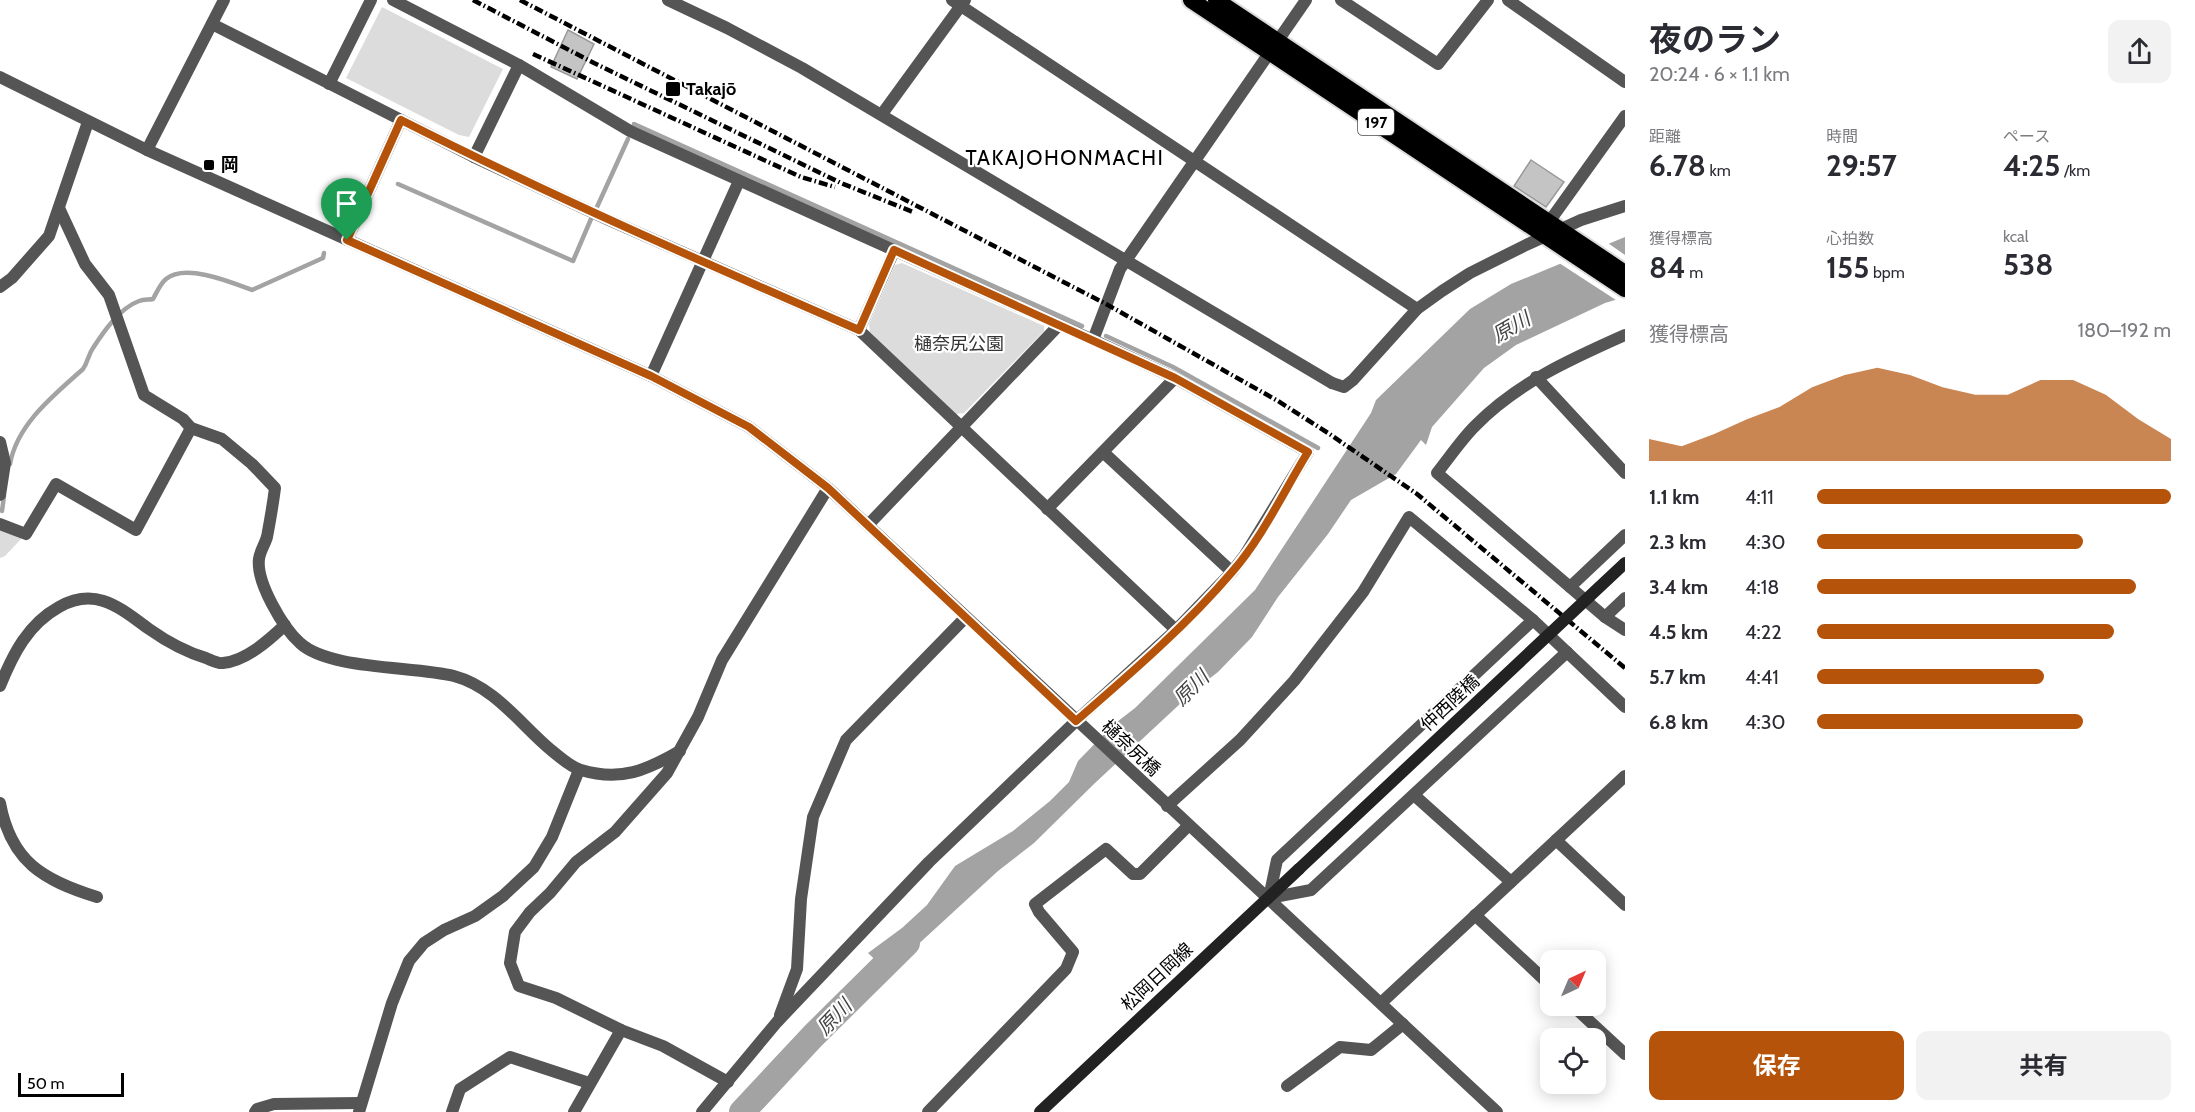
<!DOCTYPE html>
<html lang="ja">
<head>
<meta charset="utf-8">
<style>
	:root { --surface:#fff; --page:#f2f2f3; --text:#2b2b33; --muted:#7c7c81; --accent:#b45309 }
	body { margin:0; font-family:Cabin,"Noto Sans JP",sans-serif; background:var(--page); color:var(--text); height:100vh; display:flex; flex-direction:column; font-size:22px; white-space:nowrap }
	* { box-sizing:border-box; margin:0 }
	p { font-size:20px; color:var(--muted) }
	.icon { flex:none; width:33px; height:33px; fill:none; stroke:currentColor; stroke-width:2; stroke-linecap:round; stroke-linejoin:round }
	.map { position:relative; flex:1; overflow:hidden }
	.drawer { display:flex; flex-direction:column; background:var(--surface); width:570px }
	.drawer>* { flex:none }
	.needle { width:39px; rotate:44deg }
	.controls { position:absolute; left:1540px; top:950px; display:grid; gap:12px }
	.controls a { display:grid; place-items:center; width:66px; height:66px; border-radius:12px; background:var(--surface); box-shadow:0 3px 15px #0003; font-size:30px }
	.scale { position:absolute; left:18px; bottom:15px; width:106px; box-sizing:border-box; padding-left:6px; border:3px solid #000; border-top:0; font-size:16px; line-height:21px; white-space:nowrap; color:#000; -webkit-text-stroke:4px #fff; paint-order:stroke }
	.pin { position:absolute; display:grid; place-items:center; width:51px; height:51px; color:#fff; margin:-62px -26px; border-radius:50% 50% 50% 0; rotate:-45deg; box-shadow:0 0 6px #0007 }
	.pin .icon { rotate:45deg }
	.round { display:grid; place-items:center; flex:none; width:63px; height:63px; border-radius:12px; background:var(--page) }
	.headline { display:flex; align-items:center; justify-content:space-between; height:102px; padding:0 24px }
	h1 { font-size:33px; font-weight:700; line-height:45px }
	.stats { display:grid; grid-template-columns:repeat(3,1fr); gap:9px; height:102px; padding:6px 24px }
	.stats div { display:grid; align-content:center }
	.stats b { font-size:30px; font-weight:700 }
	.stats small { font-size:16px; font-weight:400 }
	.stats p { font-size:16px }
	.chart { height:168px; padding:12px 24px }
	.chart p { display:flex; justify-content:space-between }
	.chart svg { width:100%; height:108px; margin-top:6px; fill:var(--accent); opacity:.7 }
	.button { display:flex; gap:12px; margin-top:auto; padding:12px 24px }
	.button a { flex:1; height:69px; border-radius:12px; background:var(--accent); color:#fff; font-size:24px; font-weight:700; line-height:69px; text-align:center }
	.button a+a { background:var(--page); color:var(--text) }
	ul { padding:0 24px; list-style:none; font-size:20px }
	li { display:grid; grid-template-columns:96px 72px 1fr; align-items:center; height:45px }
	li i { height:15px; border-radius:8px; background:var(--accent) }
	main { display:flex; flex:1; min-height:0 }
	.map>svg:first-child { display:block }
</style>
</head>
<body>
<main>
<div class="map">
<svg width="1625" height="1112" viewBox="0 0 1625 1112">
	<rect width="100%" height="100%" fill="#fff"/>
	<g fill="#dcdcdc">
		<path d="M 382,7 L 503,69 L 469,137 L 459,135 L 346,78 Z"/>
		<path d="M 902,263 L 1044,326 L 1044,331 L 964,413 L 956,414 L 870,332 L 869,324 L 895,265 Z"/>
		<path d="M 0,528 L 22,538 L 5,556 L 0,558 Z"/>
	</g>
	<path fill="#a3a3a3" d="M 1625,237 L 1625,297 L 1605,303 L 1516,345 L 1484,368 L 1432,427 L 1426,445 L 1421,440 L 1396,474 L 1351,500 L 1328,534 L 1278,597 L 1252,637 L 1218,672 L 1196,689 L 1095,783 L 1034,843 L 998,871 L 888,972 L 868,953 L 902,928 L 927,905 L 955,866 L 1013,831 L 1050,801 L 1069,782 L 1078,761 L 1113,725 L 1135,708 L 1255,590 L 1371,413 L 1376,400 L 1470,309 L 1511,284 Z"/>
	<path fill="#fff" d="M 1605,241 L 1625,255 L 1625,300 L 1619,302 L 1556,261 Z"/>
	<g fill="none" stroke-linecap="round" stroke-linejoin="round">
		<g stroke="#a3a3a3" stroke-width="4.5">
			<path d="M 634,125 L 634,124 L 1082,326"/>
			<path d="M 398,184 L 573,261 L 591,219"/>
			<path d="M 597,207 L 628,139"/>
			<path d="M 1106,336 L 1173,367 L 1318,448"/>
			<path d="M 10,464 C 17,424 54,395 83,369 C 88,362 88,355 93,348 C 104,331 120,308 139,301 C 144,299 149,300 153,299 C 157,292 160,284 166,279 C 185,263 231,282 252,290 L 323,258 L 324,253"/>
			<path d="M 2,511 L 4,496"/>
		</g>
		<path stroke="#a3a3a3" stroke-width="26" d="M 742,1112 L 813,1036 L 907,943"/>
	</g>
	<g fill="#c4c4c4" stroke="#999" stroke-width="1.5">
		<path d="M 568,30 L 594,44 L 577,79 L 551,67 Z"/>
		<path d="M 1531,160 L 1564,182 L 1546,207 L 1514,186 Z"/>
	</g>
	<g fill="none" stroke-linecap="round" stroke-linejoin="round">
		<g stroke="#dbdbdb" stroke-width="20">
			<g id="trunk">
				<path d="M 1191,0 L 1625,289"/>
				<path d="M 1216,0 L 1625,273"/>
			</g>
		</g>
		<g stroke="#555" stroke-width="12">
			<path d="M 393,0 L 519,65 L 474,157"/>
			<path d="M 1341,0 L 1438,64 L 1488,0"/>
			<path d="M 1508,0 L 1625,82"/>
			<path d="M 212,24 L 474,157 L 609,220 L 859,330 L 1176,630"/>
			<path d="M 329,84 L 371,0"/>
			<path d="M 882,114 L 965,0"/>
			<path d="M 147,150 L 224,0"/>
			<path d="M 59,208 L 85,264 L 109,295 L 144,395 L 183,419 L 191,428 L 222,439 L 252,464 L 275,488 C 273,504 270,521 267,537 C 265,544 260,551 259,559 C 256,582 283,628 300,643 C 329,670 415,666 454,676 C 495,687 520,724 551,750 C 560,757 570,767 581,770 C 621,782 647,770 680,751"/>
			<path d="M 1549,222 L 1625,116"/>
			<path d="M 0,287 L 12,278 L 49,236 L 88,122"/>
			<path d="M 859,330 L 894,251"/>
			<path d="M 1625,335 C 1571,359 1517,383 1475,426 C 1461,440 1449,458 1437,473 L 1605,617 L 1625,630"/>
			<path d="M 651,376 L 739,181"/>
			<path d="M 1536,377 L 1625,473"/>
			<path d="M 1332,383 L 1344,387 L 1353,380 L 1417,309 L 1442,291 L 1470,273 L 1526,245 L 1581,220 L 1625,206"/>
			<path d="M 0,442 L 5,463 L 0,495"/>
			<path d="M 1103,452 L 1232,572"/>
			<path d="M 1047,509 L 1175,378"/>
			<path d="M 0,524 L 26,534 L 56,484 L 136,530 L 191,428"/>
			<path d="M 868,525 L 1059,325"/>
			<path d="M 1570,587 L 1625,535"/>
			<path d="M 1605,617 L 1625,598"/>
			<path d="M 1533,620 L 1277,860 L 1269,898 L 1311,890 L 1567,652"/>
			<path d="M 0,686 C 13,654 28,624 59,607 C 96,586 120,608 149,629 C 166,641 186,652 206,658 C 211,660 218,664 223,663 C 246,661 269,640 285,625"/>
			<path d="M 1414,795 L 1511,882"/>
			<path d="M 0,803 C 11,862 43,880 97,897"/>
			<path d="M 1167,806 L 1240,740 L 1294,681 L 1363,592 L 1409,517 L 1533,620 L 1625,707"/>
			<path d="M 1556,840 L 1625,905"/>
			<path d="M 1475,915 L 1551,986"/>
			<path d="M 1381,1003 L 1625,776"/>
			<path d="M 1572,1005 L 1625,1054"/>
			<path d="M 780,1015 L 797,969 L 801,899 L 813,817 L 846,740 L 966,617"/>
			<path d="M 728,1082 L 663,1046 L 621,1030 L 556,998 L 519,986 L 510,963 L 515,932 L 530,912 L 550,893 L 576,862 L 615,832 L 667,773 L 698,717 L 722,660 L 828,488"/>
			<path d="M 1287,1086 L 1340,1047 L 1371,1050 L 1403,1024"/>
			<path d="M 255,1112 L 257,1109 L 274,1104 L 360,1103"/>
			<path d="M 359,1112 L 392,1003 L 409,961 L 424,943 L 444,930 L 475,916 L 503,896 L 534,867 L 552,837 L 579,770"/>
			<path d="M 452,1112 L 460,1089 L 510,1057 L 589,1083"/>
			<path d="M 574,1112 L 621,1030"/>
			<path d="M 702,1112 L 777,1022 L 929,862 L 1076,721 L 1176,630 L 1232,572 L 1245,555 L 1308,452 L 1175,378 L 1093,340"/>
			<path d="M 928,1112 L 1066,969 L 1073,952 L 1039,912 L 1035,904 L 1106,849 L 1133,874 L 1140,874 L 1188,826"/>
		</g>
		<g stroke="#555" stroke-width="12">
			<path d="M 668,0 L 727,28 L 802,68 L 1332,383"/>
			<path d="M 952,0 L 1417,309"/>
			<path d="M 519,65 L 630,131 L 1093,340 L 1120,269 L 1306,0"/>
			<path d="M 0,77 L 147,150 L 651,376 L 749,427 L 828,488 L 1497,1112"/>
			<path d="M 347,240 L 401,120"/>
		</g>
		<path stroke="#222" stroke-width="12" d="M 1040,1112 L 1299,869"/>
		<use href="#trunk" stroke="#000" stroke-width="16"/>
		<g stroke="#000" stroke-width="4.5" stroke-dasharray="9 3 1.5 3" stroke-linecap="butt">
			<path d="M 473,0 L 594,63 L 841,183 L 913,212"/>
			<path d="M 520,0 L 1106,304 L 1278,401 L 1328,433 L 1417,494 L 1625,668"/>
			<path d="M 533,54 L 801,177 L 835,187"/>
		</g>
		<path stroke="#222" stroke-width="12" d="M 1299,869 L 1625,563"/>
	</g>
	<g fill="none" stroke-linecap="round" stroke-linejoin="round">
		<g stroke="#fff" stroke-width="12">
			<path id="route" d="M 401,120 C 551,196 705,263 859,330 L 894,250 L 1175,378 L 1308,452 C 1284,491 1262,538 1232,572 C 1185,627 1130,674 1076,721 L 828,488 L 749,427 L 651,376 L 347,240 Z"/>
		</g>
		<use href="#route" stroke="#b45309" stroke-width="8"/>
	</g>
	<g fill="#000" stroke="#fff" stroke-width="2">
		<rect x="665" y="81" width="16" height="16" rx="3"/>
		<rect x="203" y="159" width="12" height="12" rx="3"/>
	</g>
	<g text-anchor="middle" stroke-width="4.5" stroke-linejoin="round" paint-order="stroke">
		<rect fill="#fff" stroke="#4c4c4c" stroke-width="1.5" x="1358" y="109" width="36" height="26" rx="4.5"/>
		<g font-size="16" font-weight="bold" fill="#000">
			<text x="1376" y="128">197</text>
		</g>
		<g font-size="18" font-weight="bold" fill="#000" stroke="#fff" text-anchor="start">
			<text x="686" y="95">Takajō</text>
			<text x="221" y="171">岡</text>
		</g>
		<g font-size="18" fill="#333" stroke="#fff">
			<text x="959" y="350">樋奈尻公園</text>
		</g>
		<g font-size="18" fill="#000" stroke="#fff">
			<text transform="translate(1450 703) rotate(-43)" y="6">仲西陸橋</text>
			<text transform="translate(1131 748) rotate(43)" y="6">樋奈尻橋</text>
			<text transform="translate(1157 977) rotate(-43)" y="6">松岡日岡線</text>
		</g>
		<g font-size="20" font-style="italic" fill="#444" stroke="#fff">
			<text transform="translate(1511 327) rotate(-30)" y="7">原川</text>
			<text transform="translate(1191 688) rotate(-45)" y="7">原川</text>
			<text transform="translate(834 1017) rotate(-46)" y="7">原川</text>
		</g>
		<g font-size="21" letter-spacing="1.5" fill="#000" stroke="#fff">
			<text x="1065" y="165">TAKAJOHONMACHI</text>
		</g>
	</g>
</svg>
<div class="controls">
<a><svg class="needle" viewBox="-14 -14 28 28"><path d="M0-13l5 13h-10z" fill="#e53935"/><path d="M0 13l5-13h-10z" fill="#7c7c81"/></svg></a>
<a><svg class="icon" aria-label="locate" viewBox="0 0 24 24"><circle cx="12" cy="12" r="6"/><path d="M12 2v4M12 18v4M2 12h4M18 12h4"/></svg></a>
</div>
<div class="scale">50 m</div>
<div class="pin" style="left:347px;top:240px;background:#1e9e55"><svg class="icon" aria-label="arrive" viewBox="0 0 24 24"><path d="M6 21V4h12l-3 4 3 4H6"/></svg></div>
</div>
<section class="drawer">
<div class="headline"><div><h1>夜のラン</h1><p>20:24 · 6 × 1.1 km</p></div><a class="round"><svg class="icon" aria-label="share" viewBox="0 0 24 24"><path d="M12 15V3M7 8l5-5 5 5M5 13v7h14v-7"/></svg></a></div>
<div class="stats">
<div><p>距離</p><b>6.78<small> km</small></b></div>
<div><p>時間</p><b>29:57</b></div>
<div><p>ペース</p><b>4:25<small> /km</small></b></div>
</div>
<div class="stats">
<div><p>獲得標高</p><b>84<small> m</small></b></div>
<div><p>心拍数</p><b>155<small> bpm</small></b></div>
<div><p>kcal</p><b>538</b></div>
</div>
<div class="chart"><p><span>獲得標高</span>180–192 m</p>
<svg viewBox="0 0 160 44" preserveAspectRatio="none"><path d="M0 44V35L10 38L20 33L30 27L40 22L50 14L60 9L70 6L80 9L90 14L100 17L110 17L120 11L130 11L140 17L150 27L160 35V44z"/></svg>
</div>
<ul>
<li><b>1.1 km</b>4:11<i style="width:100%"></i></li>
<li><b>2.3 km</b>4:30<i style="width:75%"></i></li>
<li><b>3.4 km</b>4:18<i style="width:90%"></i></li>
<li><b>4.5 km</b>4:22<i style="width:84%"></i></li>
<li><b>5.7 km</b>4:41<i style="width:64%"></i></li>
<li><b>6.8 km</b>4:30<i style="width:75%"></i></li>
</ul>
<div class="button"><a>保存</a><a>共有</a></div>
</section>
</main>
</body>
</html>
